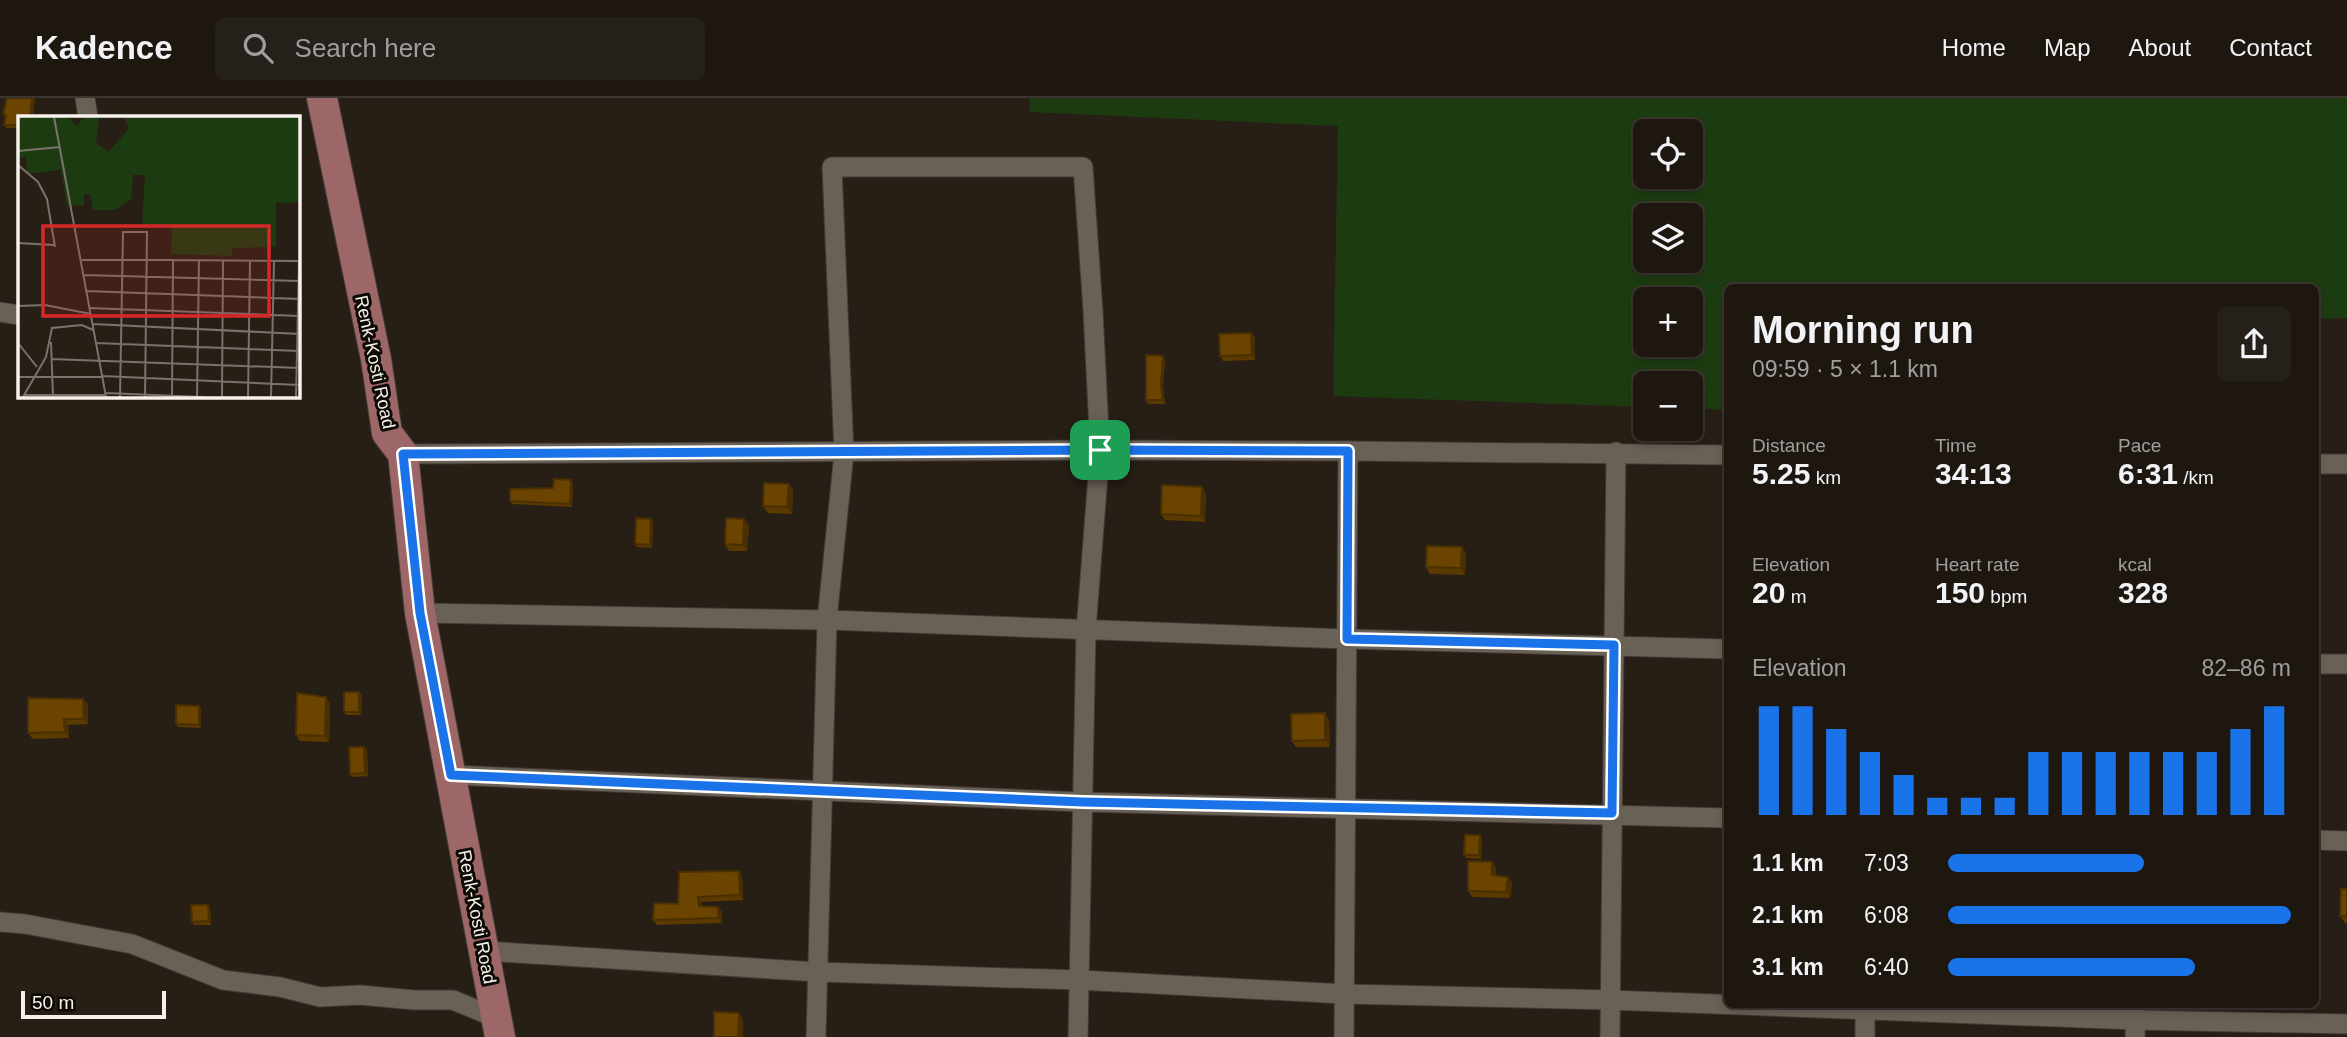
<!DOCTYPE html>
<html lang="en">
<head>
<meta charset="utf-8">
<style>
	:root { --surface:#1d1710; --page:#252019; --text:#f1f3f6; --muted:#a09f9f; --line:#3b3630; --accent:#1a73e8 }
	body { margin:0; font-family:Arial,sans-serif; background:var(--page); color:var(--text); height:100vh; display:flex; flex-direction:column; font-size:26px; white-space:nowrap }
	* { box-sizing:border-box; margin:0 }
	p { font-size:23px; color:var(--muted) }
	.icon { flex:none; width:38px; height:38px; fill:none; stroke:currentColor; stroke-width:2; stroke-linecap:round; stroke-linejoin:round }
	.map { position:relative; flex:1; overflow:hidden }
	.side { position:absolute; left:1724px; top:186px; width:595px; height:724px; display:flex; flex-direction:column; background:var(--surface); border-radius:10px; box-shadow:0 4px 10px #0003,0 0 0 2px var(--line) }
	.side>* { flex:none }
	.buttons { position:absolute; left:1633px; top:21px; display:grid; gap:14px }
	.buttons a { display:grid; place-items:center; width:70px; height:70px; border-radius:10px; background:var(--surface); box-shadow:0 4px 10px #0003,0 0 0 2px var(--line); font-size:35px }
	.scale { position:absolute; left:21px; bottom:18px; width:145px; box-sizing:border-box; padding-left:7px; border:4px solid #f6f1ea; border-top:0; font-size:19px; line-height:24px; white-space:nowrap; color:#f6f1ea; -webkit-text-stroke:5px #0d0a06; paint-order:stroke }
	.pin { position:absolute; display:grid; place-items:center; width:60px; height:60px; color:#fff; margin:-30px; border-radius:14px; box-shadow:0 4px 10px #0006 }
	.round { display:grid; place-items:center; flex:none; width:74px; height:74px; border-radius:10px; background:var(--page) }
	.summary { display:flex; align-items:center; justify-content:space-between; height:119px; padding:0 28px }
	h1 { font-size:38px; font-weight:700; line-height:52px }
	.metrics { display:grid; grid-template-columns:repeat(3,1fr); gap:10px; height:119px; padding:7px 28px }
	.metrics div { display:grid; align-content:center }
	.metrics b { font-size:30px; font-weight:700 }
	.metrics small { font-size:19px; font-weight:400 }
	.metrics p { font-size:19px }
	.chart { height:196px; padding:14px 28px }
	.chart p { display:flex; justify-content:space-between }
	.chart svg { width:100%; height:126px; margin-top:7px; stroke:var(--accent); stroke-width:6 }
	ul { padding:0 28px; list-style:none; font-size:23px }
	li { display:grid; grid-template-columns:112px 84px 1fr; align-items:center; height:52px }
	li i { height:18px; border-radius:9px; background:var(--accent) }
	header { display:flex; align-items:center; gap:42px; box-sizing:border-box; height:98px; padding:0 35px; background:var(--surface); border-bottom:2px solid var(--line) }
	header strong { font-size:33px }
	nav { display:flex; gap:38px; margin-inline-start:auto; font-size:24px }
	.search { width:490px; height:63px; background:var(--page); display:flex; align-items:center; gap:18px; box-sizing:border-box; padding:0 24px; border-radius:10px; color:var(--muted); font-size:26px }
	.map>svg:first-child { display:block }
</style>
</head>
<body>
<header>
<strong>Kadence</strong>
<div class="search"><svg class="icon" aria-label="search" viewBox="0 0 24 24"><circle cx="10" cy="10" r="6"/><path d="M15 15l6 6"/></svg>Search here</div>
<nav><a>Home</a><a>Map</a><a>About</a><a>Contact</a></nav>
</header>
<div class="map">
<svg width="2347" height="939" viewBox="0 0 2347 939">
	<rect width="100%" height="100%" fill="#271f16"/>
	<path fill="#1d3b11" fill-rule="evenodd" d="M 1030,0 L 2347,0 L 2347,220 L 2315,221 L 2315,189 L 1727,189 L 1727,312 L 1691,310 L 1690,285 L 1645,285 L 1645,309 L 1333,298 L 1338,28 L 1029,14 ZM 1645,33 L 1690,33 L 1690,79 L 1645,79 ZM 1645,117 L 1690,117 L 1690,163 L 1645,163 ZM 1645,201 L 1690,201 L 1690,247 L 1645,247 Z"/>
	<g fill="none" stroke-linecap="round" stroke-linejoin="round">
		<g stroke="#433c36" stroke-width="21">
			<g id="street">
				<path d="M 85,0 L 88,19"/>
				<path d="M 0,214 L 19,217"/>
				<path d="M 1348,353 L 1727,357"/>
				<path d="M 403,356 L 1100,352 L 1348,353 L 1344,939"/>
				<path d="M 2315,366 L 2347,366"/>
				<path d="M 420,515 L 827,522 L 1347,541 L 1727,551"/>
				<path d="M 2315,566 L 2347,566"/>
				<path d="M 451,677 L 1083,704 L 1727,720"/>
				<path d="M 2315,742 L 2347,743"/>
				<path d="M 0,824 L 25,826 L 132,846 L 223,882 L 280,889 L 320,899 L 360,897 L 414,902 L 453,902 L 496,920"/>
				<path d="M 484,853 L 818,874 L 1079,882 L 1345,896 L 1610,902 L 2135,922 L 2347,926"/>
				<path d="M 816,939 L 827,522 L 844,355 L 832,69 L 1083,69 L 1093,213 L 1100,352 L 1086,532 L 1078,939"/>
				<path d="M 1610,939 L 1616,354"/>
				<path d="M 1865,939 L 1865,906"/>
				<path d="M 2135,939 L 2136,906"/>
			</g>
		</g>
		<g stroke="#433c36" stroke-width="32">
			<path id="primary" d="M 322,0 L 376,261 L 387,335 L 403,356 L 420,515 L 500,939"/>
		</g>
		<use href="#street" stroke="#6a6156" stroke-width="19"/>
		<use href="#primary" stroke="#9d6667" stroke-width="30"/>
	</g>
	<g fill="#5b3a00">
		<path d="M 35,0 L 33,19 L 19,19 L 19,30 L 7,30 L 4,27 L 6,19 L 3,16 Z"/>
		<path d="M 1251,235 L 1255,240 L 1255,262 L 1223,263 L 1220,258 Z"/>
		<path d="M 1163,258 L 1165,261 L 1163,290 L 1165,306 L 1148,306 L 1146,302 Z"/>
		<path d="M 573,385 L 572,409 L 512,406 L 510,403 Z"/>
		<path d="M 1202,389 L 1206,396 L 1205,424 L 1165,422 L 1161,416 Z"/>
		<path d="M 793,392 L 792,416 L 768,415 L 763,408 Z"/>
		<path d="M 653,424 L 652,450 L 637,449 L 635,446 Z"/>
		<path d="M 749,427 L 747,453 L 729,453 L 725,446 Z"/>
		<path d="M 1462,449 L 1466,455 L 1465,477 L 1430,476 L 1426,469 Z"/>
		<path d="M 362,598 L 361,617 L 346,617 L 344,614 Z"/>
		<path d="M 330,605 L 329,644 L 300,643 L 296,637 Z"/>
		<path d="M 88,606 L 88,626 L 68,627 L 69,640 L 33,641 L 28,635 Z"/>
		<path d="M 199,608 L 201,611 L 201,630 L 178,629 L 176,626 Z"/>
		<path d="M 1329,622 L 1330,649 L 1296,649 L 1292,643 Z"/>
		<path d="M 367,652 L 368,678 L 352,679 L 350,676 Z"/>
		<path d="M 1480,737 L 1482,740 L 1481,761 L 1466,760 L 1464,757 Z"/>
		<path d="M 1492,764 L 1496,770 L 1496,778 L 1508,779 L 1512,785 L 1510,800 L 1472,799 L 1468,793 Z"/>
		<path d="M 742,778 L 743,802 L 702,804 L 702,808 L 722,814 L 722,825 L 657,827 L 653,822 L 678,806 Z"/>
		<path d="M 2347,791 L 2347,825 L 2345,825 L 2340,818 Z"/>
		<path d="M 210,810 L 211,827 L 194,827 L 192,824 Z"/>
	</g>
	<g fill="#4a3000">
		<path d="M 32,0 L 35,0 L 33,19 L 30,19 Z"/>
		<path d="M 1251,235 L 1255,240 L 1255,262 L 1252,257 Z"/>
		<path d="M 1163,258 L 1165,261 L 1163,290 L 1165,306 L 1163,302 L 1161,287 Z"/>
		<path d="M 571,382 L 573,385 L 572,409 L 570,406 Z"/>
		<path d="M 789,386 L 793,392 L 792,416 L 787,409 Z"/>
		<path d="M 1202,389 L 1206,396 L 1205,424 L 1201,418 Z"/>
		<path d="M 651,421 L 653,424 L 652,450 L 650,447 Z"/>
		<path d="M 744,421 L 749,427 L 747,453 L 743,447 Z"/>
		<path d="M 1462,449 L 1466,455 L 1465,477 L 1461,470 Z"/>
		<path d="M 359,594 L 362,598 L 361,617 L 359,614 Z"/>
		<path d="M 326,599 L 330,605 L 329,644 L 325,638 Z"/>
		<path d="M 83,601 L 88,606 L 88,626 L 84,621 Z"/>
		<path d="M 199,608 L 201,611 L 201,630 L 199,627 Z"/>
		<path d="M 1325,615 L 1329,622 L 1330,649 L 1325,642 Z"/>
		<path d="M 64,621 L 68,627 L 69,640 L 65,634 Z"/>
		<path d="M 364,649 L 367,652 L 368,678 L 365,675 Z"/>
		<path d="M 1480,737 L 1482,740 L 1481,761 L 1479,757 Z"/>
		<path d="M 1492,764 L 1496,770 L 1496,783 L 1492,777 Z"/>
		<path d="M 739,773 L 742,778 L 743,802 L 740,797 Z"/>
		<path d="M 1508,779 L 1512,785 L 1510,800 L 1506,794 Z"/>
		<path d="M 698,799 L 702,804 L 702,813 L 699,808 Z"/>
		<path d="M 208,807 L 210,810 L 211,827 L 209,823 Z"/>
		<path d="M 718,809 L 722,814 L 722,825 L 718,820 Z"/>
		<path d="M 739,915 L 743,921 L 743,939 L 738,939 Z"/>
	</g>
	<g fill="#6a4400" stroke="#4a3000" stroke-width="2">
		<path d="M 7,0 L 32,0 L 30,19 L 19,19 L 19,27 L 4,27 L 6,17 L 3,16 Z"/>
		<path d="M 1251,235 L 1252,257 L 1220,258 L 1219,236 Z"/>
		<path d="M 1146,257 L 1163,258 L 1161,287 L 1163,302 L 1146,302 Z"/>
		<path d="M 554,381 L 571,382 L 570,406 L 510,403 L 510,391 L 553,390 Z"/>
		<path d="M 764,385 L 789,386 L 787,409 L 763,408 Z"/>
		<path d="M 1162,387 L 1202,389 L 1201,418 L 1161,416 Z"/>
		<path d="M 636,420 L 651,421 L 650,447 L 635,446 Z"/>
		<path d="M 726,420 L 744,421 L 743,447 L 725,446 Z"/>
		<path d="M 1427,448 L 1462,449 L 1461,470 L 1426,469 Z"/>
		<rect x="344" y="594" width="15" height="20"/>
		<path d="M 297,595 L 326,599 L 325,638 L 296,637 Z"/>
		<path d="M 28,600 L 83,601 L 84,621 L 64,621 L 65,634 L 28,635 Z"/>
		<path d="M 176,607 L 199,608 L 199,627 L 176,626 Z"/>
		<path d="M 1325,615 L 1325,642 L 1292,643 L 1291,616 Z"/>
		<path d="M 349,649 L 364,649 L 365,675 L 350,676 Z"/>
		<path d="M 1465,737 L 1480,737 L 1479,757 L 1464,757 Z"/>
		<path d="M 1468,763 L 1492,764 L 1492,777 L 1508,779 L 1506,794 L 1468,793 Z"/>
		<path d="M 739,773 L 740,797 L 698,799 L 699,808 L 718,809 L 718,820 L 653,822 L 654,805 L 678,806 L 679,774 Z"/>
		<path d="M 2341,791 L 2347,791 L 2347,818 L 2340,818 Z"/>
		<path d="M 191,807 L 208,807 L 209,823 L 192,824 Z"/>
		<path d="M 714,914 L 739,915 L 738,939 L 714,939 Z"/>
	</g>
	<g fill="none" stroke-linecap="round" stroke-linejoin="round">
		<g stroke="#fff" stroke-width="14">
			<path id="route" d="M 1100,352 L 1348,353 L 1347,541 L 1614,547 L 1612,715 L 1083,704 L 451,677 L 420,515 L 403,356 Z"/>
		</g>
		<use href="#route" stroke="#1a73e8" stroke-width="9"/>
	</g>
	<g text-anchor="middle" stroke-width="6" stroke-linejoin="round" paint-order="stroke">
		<g font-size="18" fill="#f6f1ea" stroke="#0d0a06">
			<text transform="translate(375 264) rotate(78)" y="6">Renk-Kosti Road</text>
			<text transform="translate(477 819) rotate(79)" y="6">Renk-Kosti Road</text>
		</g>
	</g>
	<g transform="translate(18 18)">
		<rect width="282" height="282" fill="#271f16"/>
		<path d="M 0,1 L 51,1 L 59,10 L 66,1 L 81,1 L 78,27 L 90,36 L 111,13 L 106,1 L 282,1 L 282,86 L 258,87 L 258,131 L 214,132 L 214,140 L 153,138 L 154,112 L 124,111 L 127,59 L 115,59 L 113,83 L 97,94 L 75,94 L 72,78 L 66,79 L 66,89 L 49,90 L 43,54 L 9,58 L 8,41 L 0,42 Z" fill="#1d3b11"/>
		<path fill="none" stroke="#7a736b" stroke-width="2" d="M 36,1 L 88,281M 0,35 L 42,31M 0,49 L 20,66 L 29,83 L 37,131M 0,127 L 36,129M 64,144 L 155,144 L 154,281M 155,144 L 282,145M 66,159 L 282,165M 68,175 L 282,183M 0,190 L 27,189 L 73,198M 71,192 L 282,200M 75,208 L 282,218M 33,226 L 35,280M 0,227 L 19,251M 78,227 L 282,235M 33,243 L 282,252M 84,260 L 282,269M 0,261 L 85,261M 88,277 L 185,281M 6,279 L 88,279M 5,281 L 28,241 L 34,212 L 64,209 L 75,214M 102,281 L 105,116 L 129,116 L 127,281M 179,281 L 181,144M 204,281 L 205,144M 230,281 L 232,145M 253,281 L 256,145M 278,281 L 281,145"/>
		<path fill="#d62828" fill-opacity="0.15" stroke="#d62828" stroke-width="3.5" d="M 25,110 L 251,110 L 251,200 L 25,200 Z"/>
		<rect width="282" height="282" fill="none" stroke="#f6f1ea" stroke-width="3.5"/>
	</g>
</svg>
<div class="buttons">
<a><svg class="icon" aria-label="locate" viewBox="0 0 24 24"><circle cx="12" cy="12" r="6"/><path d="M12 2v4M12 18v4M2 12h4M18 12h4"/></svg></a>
<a><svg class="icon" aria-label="layers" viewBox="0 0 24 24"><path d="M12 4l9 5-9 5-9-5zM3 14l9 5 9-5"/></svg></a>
<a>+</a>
<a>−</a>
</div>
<div class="scale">50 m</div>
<div class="pin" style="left:1100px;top:352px;background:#1e9e55"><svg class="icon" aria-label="arrive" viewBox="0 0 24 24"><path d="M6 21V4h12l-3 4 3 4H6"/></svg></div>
<section class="side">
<div class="summary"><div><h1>Morning run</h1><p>09:59 · 5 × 1.1 km</p></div><a class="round"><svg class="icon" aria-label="share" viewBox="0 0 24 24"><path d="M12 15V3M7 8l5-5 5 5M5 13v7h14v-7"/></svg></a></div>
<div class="metrics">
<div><p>Distance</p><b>5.25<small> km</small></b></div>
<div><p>Time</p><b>34:13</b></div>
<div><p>Pace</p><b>6:31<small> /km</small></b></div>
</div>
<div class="metrics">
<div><p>Elevation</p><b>20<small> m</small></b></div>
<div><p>Heart rate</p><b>150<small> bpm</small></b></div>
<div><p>kcal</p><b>328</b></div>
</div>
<div class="chart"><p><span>Elevation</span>82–86 m</p>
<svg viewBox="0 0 160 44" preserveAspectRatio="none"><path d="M5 44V6M15 44V6M25 44V14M35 44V22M45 44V30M55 44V38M65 44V38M75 44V38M85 44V22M95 44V22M105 44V22M115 44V22M125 44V22M135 44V22M145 44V14M155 44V6"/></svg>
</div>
<ul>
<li><b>1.1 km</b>7:03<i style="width:57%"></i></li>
<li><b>2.1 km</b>6:08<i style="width:100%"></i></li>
<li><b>3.1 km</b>6:40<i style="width:72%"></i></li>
</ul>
</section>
</div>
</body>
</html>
